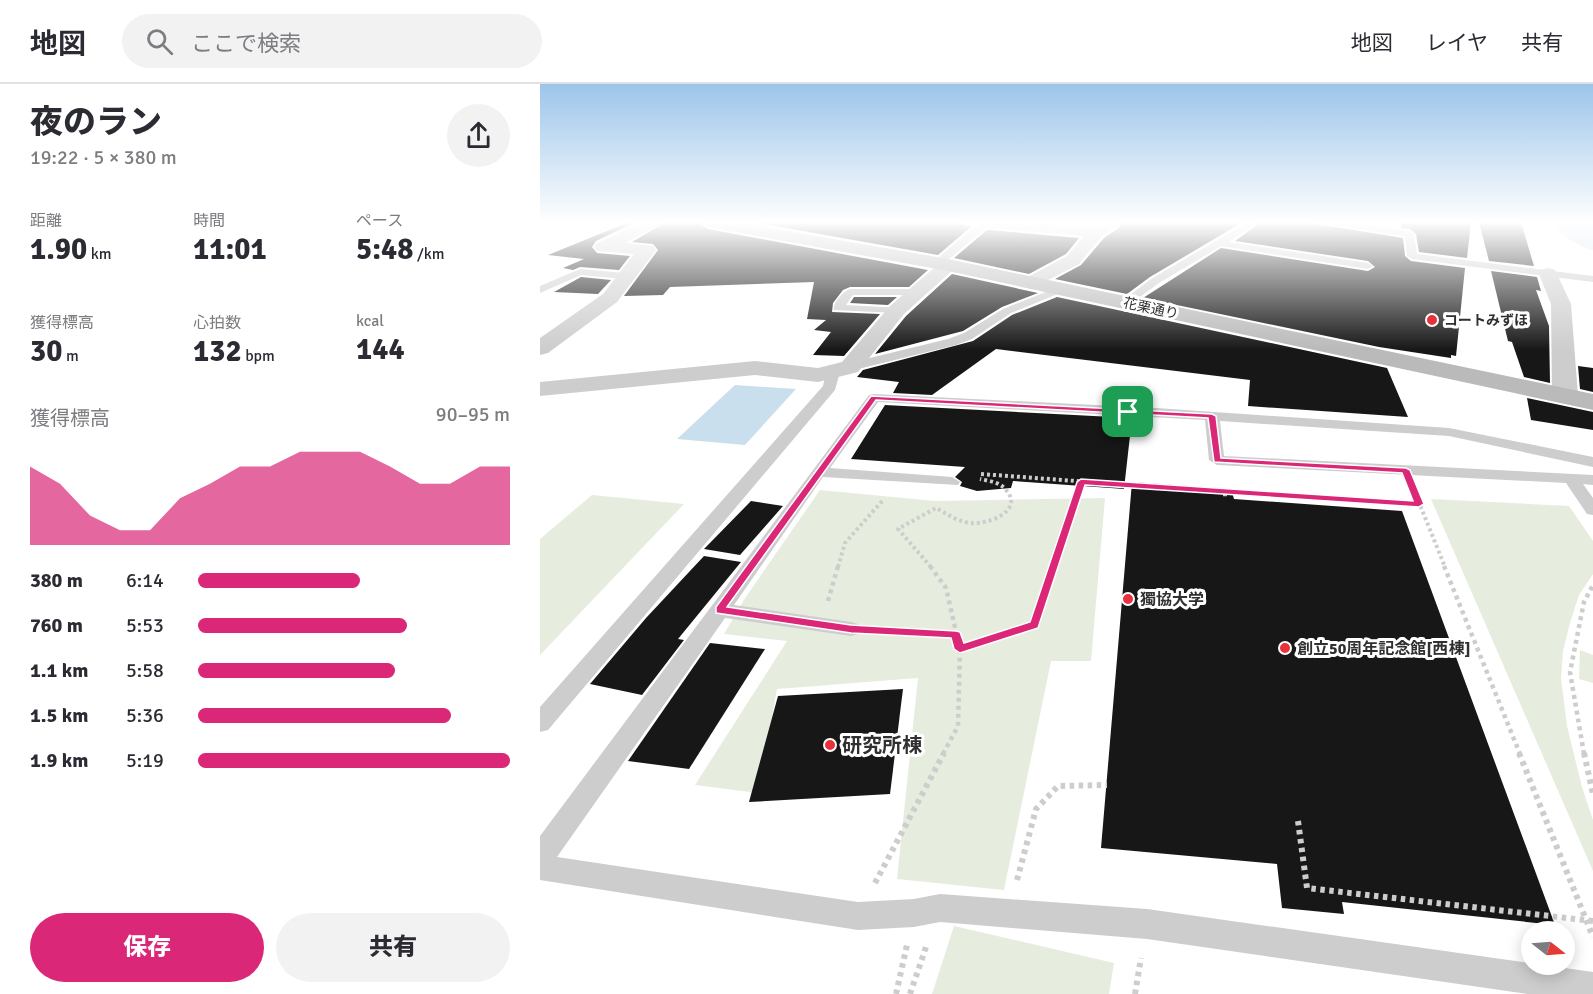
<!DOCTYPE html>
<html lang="ja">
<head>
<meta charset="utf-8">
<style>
	:root { --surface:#fff; --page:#f2f2f3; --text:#2b2b33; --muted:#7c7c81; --line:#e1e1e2; --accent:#db2777 }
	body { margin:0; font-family:Signika,"Noto Sans JP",sans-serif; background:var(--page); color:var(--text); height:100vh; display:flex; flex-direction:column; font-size:22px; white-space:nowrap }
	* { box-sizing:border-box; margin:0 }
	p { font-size:20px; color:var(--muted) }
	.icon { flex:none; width:33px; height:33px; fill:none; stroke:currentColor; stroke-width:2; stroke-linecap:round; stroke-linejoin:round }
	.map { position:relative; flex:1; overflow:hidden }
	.side { display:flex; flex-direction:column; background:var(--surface); width:540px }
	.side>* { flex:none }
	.needle { width:39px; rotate:107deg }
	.controls { position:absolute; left:981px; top:837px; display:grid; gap:12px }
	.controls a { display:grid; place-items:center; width:54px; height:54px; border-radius:50%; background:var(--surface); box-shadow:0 3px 15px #0003; font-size:30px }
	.pin { position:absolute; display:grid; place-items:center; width:51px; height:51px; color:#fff; margin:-26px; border-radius:12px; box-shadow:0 3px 9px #0006 }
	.round { display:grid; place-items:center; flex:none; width:63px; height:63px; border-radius:32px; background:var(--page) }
	.headline { display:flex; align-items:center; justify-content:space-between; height:102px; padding:0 30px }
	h1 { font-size:33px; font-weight:800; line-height:45px }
	.metrics { display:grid; grid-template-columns:repeat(3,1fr); gap:9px; height:102px; padding:6px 30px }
	.metrics div { display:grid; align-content:center }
	.metrics b { font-size:30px; font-weight:800 }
	.metrics small { font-size:16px; font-weight:400 }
	.metrics p { font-size:16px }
	.chart { height:168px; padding:12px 30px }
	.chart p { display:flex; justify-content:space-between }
	.chart svg { width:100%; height:108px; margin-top:6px; fill:var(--accent); opacity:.7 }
	.cta { display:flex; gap:12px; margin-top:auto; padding:12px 30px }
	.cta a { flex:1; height:69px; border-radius:36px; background:var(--accent); color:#fff; font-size:24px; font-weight:800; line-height:69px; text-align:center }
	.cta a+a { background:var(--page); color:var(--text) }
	ul { padding:0 30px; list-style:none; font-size:20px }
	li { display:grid; grid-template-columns:96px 72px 1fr; align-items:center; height:45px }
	li i { height:15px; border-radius:8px; background:var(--accent) }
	header { display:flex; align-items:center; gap:36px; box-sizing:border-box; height:84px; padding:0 30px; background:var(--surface); border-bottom:2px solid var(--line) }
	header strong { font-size:28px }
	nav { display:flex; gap:33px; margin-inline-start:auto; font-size:21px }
	.search { width:420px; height:54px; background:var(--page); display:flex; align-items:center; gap:15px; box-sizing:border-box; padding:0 21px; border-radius:33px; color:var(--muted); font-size:22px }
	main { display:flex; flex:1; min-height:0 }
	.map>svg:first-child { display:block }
</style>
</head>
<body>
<header>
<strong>地図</strong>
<div class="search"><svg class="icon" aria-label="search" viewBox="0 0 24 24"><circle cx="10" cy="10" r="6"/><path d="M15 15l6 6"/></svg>ここで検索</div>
<nav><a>地図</a><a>レイヤ</a><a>共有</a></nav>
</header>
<main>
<section class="side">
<div class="headline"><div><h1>夜のラン</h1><p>19:22 · 5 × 380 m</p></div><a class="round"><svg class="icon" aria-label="share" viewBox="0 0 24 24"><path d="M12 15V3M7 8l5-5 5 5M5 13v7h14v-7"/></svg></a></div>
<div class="metrics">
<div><p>距離</p><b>1.90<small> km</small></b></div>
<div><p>時間</p><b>11:01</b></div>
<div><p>ペース</p><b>5:48<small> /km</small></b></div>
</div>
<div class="metrics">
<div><p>獲得標高</p><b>30<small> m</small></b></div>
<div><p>心拍数</p><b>132<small> bpm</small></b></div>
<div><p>kcal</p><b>144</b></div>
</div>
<div class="chart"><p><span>獲得標高</span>90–95 m</p>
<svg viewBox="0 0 160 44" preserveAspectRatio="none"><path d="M0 44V12L10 19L20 32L30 38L40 38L50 25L60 19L70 12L80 12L90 6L100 6L110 6L120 12L130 19L140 19L150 12L160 12V44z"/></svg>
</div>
<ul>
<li><b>380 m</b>6:14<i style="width:52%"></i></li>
<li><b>760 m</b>5:53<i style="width:67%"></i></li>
<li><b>1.1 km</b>5:58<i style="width:63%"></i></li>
<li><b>1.5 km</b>5:36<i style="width:81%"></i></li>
<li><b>1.9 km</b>5:19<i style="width:100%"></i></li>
</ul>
<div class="cta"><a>保存</a><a>共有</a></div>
</section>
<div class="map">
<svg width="1053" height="910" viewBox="0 0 1053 910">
	<rect width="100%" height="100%" fill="#fff"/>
	<g fill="#e6edde">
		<path d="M 280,406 L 395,417 L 565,414 L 551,577 L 511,577 L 464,806 L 357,795 L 378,594 L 237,605 L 218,709 L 155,701 L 247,557 L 184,550 L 205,514 Z"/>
		<path d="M 52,411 L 144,420 L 0,571 L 0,455 Z"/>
		<path d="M 891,415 L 1029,422 L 1053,457 L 1053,490 L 1039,511 L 1030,539 L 1023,567 L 1021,594 L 1027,642 L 1042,703 L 1053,736 L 1053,787 Z"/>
		<path d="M 1040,566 L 1053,571 L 1053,599 L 1039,595 Z"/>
		<path d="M 414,842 L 574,879 L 569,910 L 392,910 Z"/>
	</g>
	<path fill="#cadfed" d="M 195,301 L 256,305 L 205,361 L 137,355 Z"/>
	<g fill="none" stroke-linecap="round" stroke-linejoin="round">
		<path fill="#cadfed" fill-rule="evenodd" d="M 1012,138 L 1050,138 L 1053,141 L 1053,166 C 1037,162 1021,152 1012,138 Z"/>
	</g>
	<g fill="#171717">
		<path d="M 89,138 L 96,138 L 56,157 L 52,163 L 57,169 L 90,172 L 79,186 L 40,183 L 33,186 L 23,184 L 44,175 L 8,171 Z"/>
		<path d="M 126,138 L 158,138 L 168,145 L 388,186 L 369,203 L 310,203 L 303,206 L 293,219 L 292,228 L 340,230 L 304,272 L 273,271 L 291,248 L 274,246 L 286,236 L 267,235 L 274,198 L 130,203 L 123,211 L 84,212 L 118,166 L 113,160 L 92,158 Z"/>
		<path d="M 212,138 L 424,138 L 424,141 L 432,142 L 398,171 Z"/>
		<path d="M 580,138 L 703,138 L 610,193 L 587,210 L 515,195 L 541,181 L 564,154 L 580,143 Z"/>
		<path d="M 721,138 L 764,138 L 863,154 L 865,172 L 871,177 L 925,184 L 916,272 L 911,271 L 911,274 L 839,263 L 603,214 L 681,164 L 828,187 L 835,183 L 828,177 L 695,157 Z"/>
		<path d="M 861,138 L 931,138 L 927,174 L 879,168 L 876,150 L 870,145 L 861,144 Z"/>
		<path d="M 939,138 L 981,138 L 994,182 L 949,177 Z"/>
		<path d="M 447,146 L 449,146 L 539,154 L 526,170 L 489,190 L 414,174 Z"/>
		<path d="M 951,187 L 997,193 L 1001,207 L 996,206 L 1009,242 L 1010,299 L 984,293 L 972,258 L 968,257 Z"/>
		<path d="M 412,190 L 498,209 L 462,223 L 423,247 L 335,270 L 366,232 Z"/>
		<path d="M 41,193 L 71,196 L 58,210 L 14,208 Z"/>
		<path d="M 314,213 L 357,213 L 348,221 L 310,219 Z"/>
		<path d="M 517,213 L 847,284 L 868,333 L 708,322 L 710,296 L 456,265 L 392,311 L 353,309 L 359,298 L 317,293 L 323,286 L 433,257 L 472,231 Z"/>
		<path d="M 1038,282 L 1053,284 L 1053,308 L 1040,305 Z"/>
		<path d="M 987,314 L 1053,328 L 1053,346 L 991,336 Z"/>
		<path d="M 345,321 L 592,334 L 584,405 L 473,397 L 471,404 L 437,407 L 420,402 L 422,398 L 415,393 L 425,383 L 311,375 Z"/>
		<path d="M 592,398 L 691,405 L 694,415 L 862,427 L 1015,841 L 802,818 L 804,830 L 742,824 L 737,780 L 561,764 Z"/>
		<path d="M 211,417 L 243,422 L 200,471 L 164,465 Z"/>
		<path d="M 164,472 L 201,478 L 138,555 L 144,556 L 102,611 L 50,600 L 106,534 Z"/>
		<path d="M 170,559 L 225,565 L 149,685 L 88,677 Z"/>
		<path d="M 363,605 L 350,710 L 209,718 L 238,612 Z"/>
	</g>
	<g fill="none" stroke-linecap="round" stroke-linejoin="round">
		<g stroke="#cdcdcd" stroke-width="4" stroke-dasharray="3 3" stroke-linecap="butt">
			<path d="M 441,390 L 685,408 L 685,414"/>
			<path d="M 685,408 L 879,420"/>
			<path d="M 876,411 L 905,483"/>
			<path d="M 298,483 L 305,459 L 344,415"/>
			<path d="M 391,483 L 358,445 L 396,424 C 407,430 418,438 431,439 C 447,441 485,427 466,406 C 460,398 449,397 440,395"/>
			<path d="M 513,483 L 541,398"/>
		</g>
		<g stroke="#cdcdcd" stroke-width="4.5" stroke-dasharray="4 4" stroke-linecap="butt">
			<path d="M 390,482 L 406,504 L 420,565"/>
			<path d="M 904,482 L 980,670"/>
			<path d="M 288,517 L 298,482"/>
			<path d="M 336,546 L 416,551"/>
			<path d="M 403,670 L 418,642 L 420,565 L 494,541 L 513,482"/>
			<path d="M 1044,670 L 1030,588 L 1044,518 L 1053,501"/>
		</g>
		<g stroke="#cdcdcd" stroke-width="6" stroke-dasharray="4.5 4.5" stroke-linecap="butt">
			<path d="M 979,669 L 1053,853"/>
			<path d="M 1044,669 L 1053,710"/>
			<path d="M 758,737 L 767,804 L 1053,837"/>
			<path d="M 477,796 L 496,725 L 518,702 L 567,701"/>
			<path d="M 335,799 L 404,669"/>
			<path d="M 356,910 L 367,861"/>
			<path d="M 370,910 L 387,860"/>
			<path d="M 595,910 L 601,874"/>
		</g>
		<g fill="#cdcdcd" fill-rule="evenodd">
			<path d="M 19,138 L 30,138 L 22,143 L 19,142 Z"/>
			<path d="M 453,138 L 402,181 L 394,181 L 394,177 L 439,139 Z"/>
			<path d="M 708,138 L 719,138 L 689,158 L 828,179 L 833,182 L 828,185 L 681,162 L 619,199 L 589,221 L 585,222 L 579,219 L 611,195 Z"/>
			<path d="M 774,138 L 801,138 L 869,147 L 874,150 L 877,170 L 1053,192 L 1053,198 L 872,175 L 867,172 L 865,152 Z"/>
			<path d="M 40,185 L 85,189 L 90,192 L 85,195 L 41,191 L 0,209 L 0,202 Z"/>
			<path d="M 521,202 L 525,203 L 525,207 L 471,229 L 432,255 L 416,261 L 310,287 L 304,283 L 305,280 L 408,255 L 424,249 L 463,225 Z"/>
			<path d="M 310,205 L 375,205 L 380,208 L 375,211 L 313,211 L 306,221 L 361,224 L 363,226 L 357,229 L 294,226 C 292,220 303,207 310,205 Z"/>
			<path d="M 293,284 L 300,288 L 295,306 L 8,646 L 0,648 L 0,623 L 283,302 L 286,288 Z"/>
			<path d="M 334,310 L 616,324 L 909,344 L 1053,373 L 1053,383 L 909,352 L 680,337 L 684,372 L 1053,391 L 1053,401 L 1043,400 L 1053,414 L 1053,431 L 1047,430 L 1026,399 L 677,381 L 669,376 L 665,336 L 338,318 L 290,384 L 412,393 L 420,398 L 418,401 L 283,393 L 194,521 L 311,538 L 318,540 L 321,545 L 318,550 L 311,552 L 185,534 L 17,773 L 318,818 L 374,815 L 400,810 L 607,825 L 1053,888 L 1053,910 L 987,910 L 607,855 L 400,838 L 374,843 L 318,846 L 0,796 L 0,752 L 329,311 Z"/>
		</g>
		<g fill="#cdcdcd" fill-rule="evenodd">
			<path d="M 102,138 L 124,138 L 85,159 L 113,162 L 116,166 L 77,218 L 8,269 L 0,271 L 0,254 L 63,210 L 94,170 L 57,167 L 54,163 L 57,159 Z"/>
			<path d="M 441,138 C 478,138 514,141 550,143 C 558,143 567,138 577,138 L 579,141 L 562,152 L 539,180 L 491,205 L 484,203 L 481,199 L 484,195 L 527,172 L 544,152 L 449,144 L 443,142 Z"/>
			<path d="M 408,175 L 414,177 L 417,181 L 414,185 L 364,230 L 318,288 L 278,298 L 215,291 L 0,312 L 0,298 L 215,277 L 278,284 L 302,278 L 350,222 L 402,177 Z"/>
			<path d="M 1008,184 L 1015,186 L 1017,190 L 1031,220 L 1038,312 L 1034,317 L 1025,320 L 1016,317 L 1012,312 L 1011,220 L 999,190 L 1001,186 Z"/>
		</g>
		<path fill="#bababa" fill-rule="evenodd" d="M 160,138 L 197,138 L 408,175 L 1053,310 L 1053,326 L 408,187 L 168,143 Z"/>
	</g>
	<linearGradient id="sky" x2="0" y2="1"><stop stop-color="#9cc5ea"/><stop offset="0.52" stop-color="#fff"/><stop offset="1" stop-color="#fff" stop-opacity="0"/></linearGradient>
	<rect width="1053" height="266" fill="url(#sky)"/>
	<path fill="#db2777" stroke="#fff" stroke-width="1.5" fill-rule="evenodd" d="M 331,312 L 672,330 L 676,332 L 681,374 L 866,384 L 870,386 L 884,420 L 879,423 L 545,401 L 498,544 L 420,569 L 414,565 L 411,554 L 311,549 L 176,529 L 176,523 ZM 336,316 L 668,334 L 674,378 L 862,389 L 873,417 L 541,395 L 537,398 L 490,538 L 424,559 L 420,548 L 416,547 L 311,541 L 187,523 Z"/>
	<g fill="#e7313d" stroke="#fff" stroke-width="2">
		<circle cx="892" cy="236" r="6"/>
		<circle cx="588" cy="515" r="6"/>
		<circle cx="745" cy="564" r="6"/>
		<circle cx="290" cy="661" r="6"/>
	</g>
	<g text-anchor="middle" stroke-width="6" stroke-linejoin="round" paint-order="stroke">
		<g font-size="14" fill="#303030" stroke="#fff">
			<text transform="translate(611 224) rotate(12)" y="5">花栗通り</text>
		</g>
		<g font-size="14" font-weight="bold" fill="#303030" stroke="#fff" text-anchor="start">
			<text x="904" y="241">コートみずほ</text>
		</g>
		<g font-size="16" font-weight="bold" fill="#303030" stroke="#fff" text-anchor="start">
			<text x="600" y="521">獨協大学</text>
			<text x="757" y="570">創立50周年記念館[西棟]</text>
		</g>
		<g font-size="20" font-weight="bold" fill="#303030" stroke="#fff" text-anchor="start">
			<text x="302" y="668">研究所棟</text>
		</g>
	</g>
</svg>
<div class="controls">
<a><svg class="needle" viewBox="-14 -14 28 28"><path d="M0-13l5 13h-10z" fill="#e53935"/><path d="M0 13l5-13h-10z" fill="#7c7c81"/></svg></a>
</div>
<div class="pin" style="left:588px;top:328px;background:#1e9e55"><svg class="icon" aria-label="arrive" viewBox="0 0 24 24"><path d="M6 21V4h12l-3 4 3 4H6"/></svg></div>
</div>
</main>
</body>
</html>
